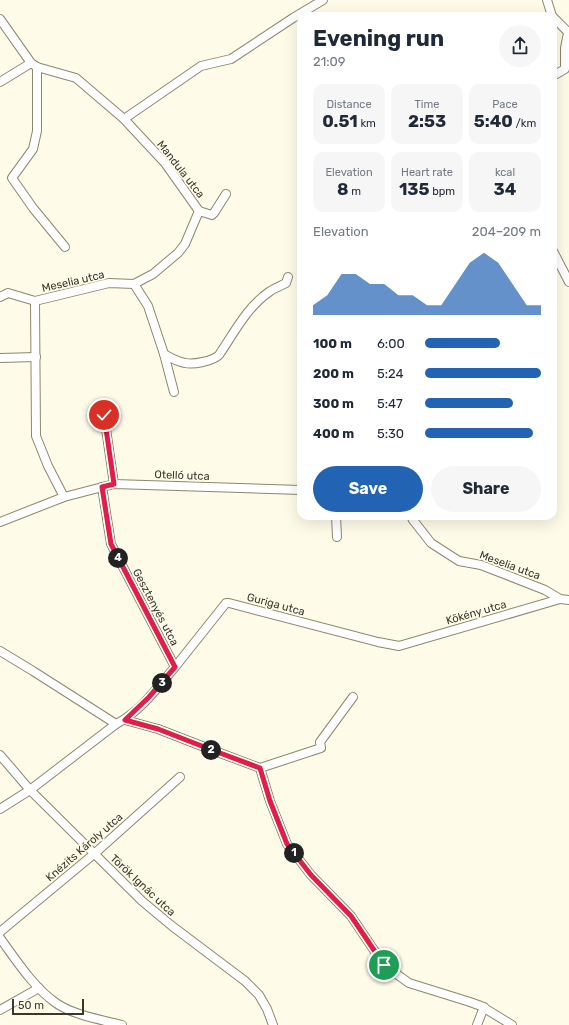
<!DOCTYPE html>
<html lang="en">
<head>
<meta charset="utf-8">
<style>
	:root { --surface:#fff; --page:#f6f6f7; --text:#1f2937; --muted:#747a83; --accent:#2363b4 }
	body { margin:0; font-family:Rubik,sans-serif; background:var(--page); color:var(--text); height:100vh; display:flex; flex-direction:column; font-size:15px; white-space:nowrap }
	* { box-sizing:border-box; margin:0 }
	p { font-size:13px; color:var(--muted) }
	.icon { flex:none; width:22px; height:22px; fill:none; stroke:currentColor; stroke-width:2; stroke-linecap:round; stroke-linejoin:round }
	.map { position:relative; flex:1; overflow:hidden }
	.drawer { position:absolute; left:297px; top:12px; width:260px; height:508px; display:flex; flex-direction:column; background:var(--surface); border-radius:12px; box-shadow:0 4px 16px #0002 }
	.drawer>* { flex:none }
	.scale { position:absolute; left:12px; bottom:10px; width:72px; box-sizing:border-box; padding-left:4px; border:2px solid #3a372c; border-top:0; font-size:11px; line-height:14px; white-space:nowrap; color:#3a372c; -webkit-text-stroke:3px #fffbe9; paint-order:stroke }
	.pin { position:absolute; display:grid; place-items:center; width:34px; height:34px; color:#fff; margin:-17px; border:2px solid #fff; border-radius:50%; box-shadow:0 1px 4px #0007 }
	.km { position:absolute; width:20px; height:20px; margin:-10px; border-radius:50%; background:#222; color:#fff; font-size:11px; line-height:20px; text-align:center }
	.round { display:grid; place-items:center; flex:none; width:42px; height:42px; border-radius:21px; background:var(--page) }
	.headline { display:flex; align-items:center; justify-content:space-between; height:68px; padding:0 16px }
	h1 { font-size:22px; font-weight:700; line-height:30px }
	.stats { display:grid; grid-template-columns:repeat(3,1fr); gap:6px; height:68px; padding:4px 16px }
	.stats div { display:grid; align-content:center; border-radius:10px; background:var(--page); text-align:center }
	.stats b { font-size:17px; font-weight:700 }
	.stats small { font-size:11px; font-weight:400 }
	.stats p { font-size:11px }
	.chart { height:112px; padding:8px 16px }
	.chart p { display:flex; justify-content:space-between }
	.chart svg { width:100%; height:72px; margin-top:4px; fill:var(--accent); opacity:.7 }
	.primary-button { display:flex; gap:8px; margin-top:auto; padding:8px 16px }
	.primary-button a { flex:1; height:46px; border-radius:24px; background:var(--accent); color:#fff; font-size:16px; font-weight:700; line-height:46px; text-align:center }
	.primary-button a+a { background:var(--page); color:var(--text) }
	ul { padding:0 16px; list-style:none; font-size:13px }
	li { display:grid; grid-template-columns:64px 48px 1fr; align-items:center; height:30px }
	li i { height:10px; border-radius:5px; background:var(--accent) }
	.map>svg:first-child { display:block }
</style>
</head>
<body>
<div class="map">
<svg width="569" height="1025" viewBox="0 0 569 1025">
	<rect width="100%" height="100%" fill="#fffbe9"/>
	<g fill="none" stroke-linecap="round" stroke-linejoin="round">
		<g stroke="#8d876c" stroke-width="10">
			<g id="minor">
				<path d="M 547,0 L 552,16"/>
				<path d="M 553,17 L 569,33"/>
				<path d="M 0,19 L 31,63 L 37,67 L 76,78 L 124,119 L 165,163 L 199,211"/>
				<path d="M 37,67 L 37,131 L 33,149 L 12,178 L 33,208 L 65,247"/>
				<path d="M 553,76 L 565,69 L 565,48 L 568,33"/>
				<path d="M 0,82 L 31,63"/>
				<path d="M 124,119 L 201,66 L 231,59 L 293,18 L 323,0"/>
				<path d="M 199,211 L 212,215 L 214,213 L 226,194"/>
				<path d="M 553,251 L 569,282"/>
				<path d="M 134,284 L 148,306 L 164,354 L 174,392"/>
				<path d="M 0,297 L 8,293 L 35,301 L 109,283 L 134,284 L 153,274 L 178,253 L 185,244 L 199,211"/>
				<path d="M 35,301 L 36,436 L 48,466 L 64,497"/>
				<path d="M 164,354 C 169,357 179,362 185,363 C 193,365 213,361 219,355 C 234,333 247,307 269,292 C 274,288 281,286 286,283 L 288,277"/>
				<path d="M 0,358 L 36,357"/>
				<path d="M 104,415 L 114,484"/>
				<path d="M 336,516 L 337,537"/>
				<path d="M 411,516 L 413,520 L 431,543 L 459,561 L 481,565 L 545,590 L 560,599 L 569,600"/>
				<path d="M 0,522 L 64,497 L 114,484 L 301,490"/>
				<path d="M 0,651 L 33,671 L 116,724"/>
				<path d="M 175,667 L 226,603 L 229,603 L 378,642 L 399,646 L 560,599"/>
				<path d="M 125,720 L 158,729 L 212,750 L 260,768"/>
				<path d="M 0,755 L 30,790 L 142,901 L 172,926 L 245,981 L 259,995 L 267,1009 L 273,1025"/>
				<path d="M 260,768 L 270,801 L 287,844 L 311,875 L 351,916 L 384,965 L 409,983 L 470,1002 L 481,1006 L 512,1025"/>
				<path d="M 260,768 L 321,748 L 320,742 L 353,697"/>
				<path d="M 0,809 L 30,790 L 116,724 C 139,713 159,686 175,667 L 111,544 L 102,487"/>
				<path d="M 0,932 L 94,854 L 180,777"/>
				<path d="M 0,938 C 16,960 34,988 56,1003 C 73,1015 102,1020 122,1025"/>
				<path d="M 0,1010 L 39,988"/>
				<path d="M 477,1025 L 484,1007"/>
			</g>
		</g>
		<use href="#minor" stroke="#fff" stroke-width="8"/>
	</g>
	<g fill="none" stroke-linecap="round" stroke-linejoin="round">
		<g stroke="#fff" stroke-width="8">
			<path id="route" d="M 104,415 L 114,484 L 102,487 L 111,544 L 175,667 L 149,697 L 125,720 L 158,729 L 212,750 L 260,768 L 270,801 L 287,844 L 311,875 L 351,916 L 384,965"/>
		</g>
		<use href="#route" stroke="#e11d48" stroke-width="5"/>
	</g>
	<g text-anchor="middle" stroke-width="3.5" stroke-linejoin="round" paint-order="stroke">
		<g font-size="11" fill="#3a372c" stroke="#fffbe9">
			<text transform="translate(181 169) rotate(52)" y="4">Mandula utca</text>
			<text transform="translate(73 281) rotate(-13)" y="4">Meselia utca</text>
			<text transform="translate(182 475) rotate(2)" y="4">Otelló utca</text>
			<text transform="translate(510 565) rotate(20)" y="4">Meselia utca</text>
			<text transform="translate(276 604) rotate(15)" y="4">Guriga utca</text>
			<text transform="translate(156 607) rotate(62)" y="4">Gesztenyés utca</text>
			<text transform="translate(476 612) rotate(-16)" y="4">Kökény utca</text>
			<text transform="translate(84 847) rotate(-41)" y="4">Knézits Károly utca</text>
			<text transform="translate(143 885) rotate(43)" y="4">Török Ignác utca</text>
		</g>
	</g>
</svg>
<div class="scale">50 m</div>
<div class="pin" style="left:384px;top:965px;background:#1e9e55"><svg class="icon" aria-label="arrive" viewBox="0 0 24 24"><path d="M6 21V4h12l-3 4 3 4H6"/></svg></div>
<div class="pin" style="left:104px;top:415px;background:#d93025"><svg class="icon" aria-label="check" viewBox="0 0 24 24"><path d="M5 12l5 5 9-10"/></svg></div>
<b class="km" style="left:294px;top:853px">1</b>
<b class="km" style="left:211px;top:750px">2</b>
<b class="km" style="left:162px;top:683px">3</b>
<b class="km" style="left:118px;top:558px">4</b>
<section class="drawer">
<div class="headline"><div><h1>Evening run</h1><p>21:09</p></div><a class="round"><svg class="icon" aria-label="share" viewBox="0 0 24 24"><path d="M12 15V3M7 8l5-5 5 5M5 13v7h14v-7"/></svg></a></div>
<div class="stats">
<div><p>Distance</p><b>0.51<small> km</small></b></div>
<div><p>Time</p><b>2:53</b></div>
<div><p>Pace</p><b>5:40<small> /km</small></b></div>
</div>
<div class="stats">
<div><p>Elevation</p><b>8<small> m</small></b></div>
<div><p>Heart rate</p><b>135<small> bpm</small></b></div>
<div><p>kcal</p><b>34</b></div>
</div>
<div class="chart"><p><span>Elevation</span>204–209 m</p>
<svg viewBox="0 0 160 44" preserveAspectRatio="none"><path d="M0 44V38L10 32L20 19L30 19L40 25L50 25L60 32L70 32L80 38L90 38L100 25L110 12L120 6L130 12L140 25L150 38L160 38V44z"/></svg>
</div>
<ul>
<li><b>100 m</b>6:00<i style="width:65%"></i></li>
<li><b>200 m</b>5:24<i style="width:100%"></i></li>
<li><b>300 m</b>5:47<i style="width:76%"></i></li>
<li><b>400 m</b>5:30<i style="width:93%"></i></li>
</ul>
<div class="primary-button"><a>Save</a><a>Share</a></div>
</section>
</div>
</body>
</html>
